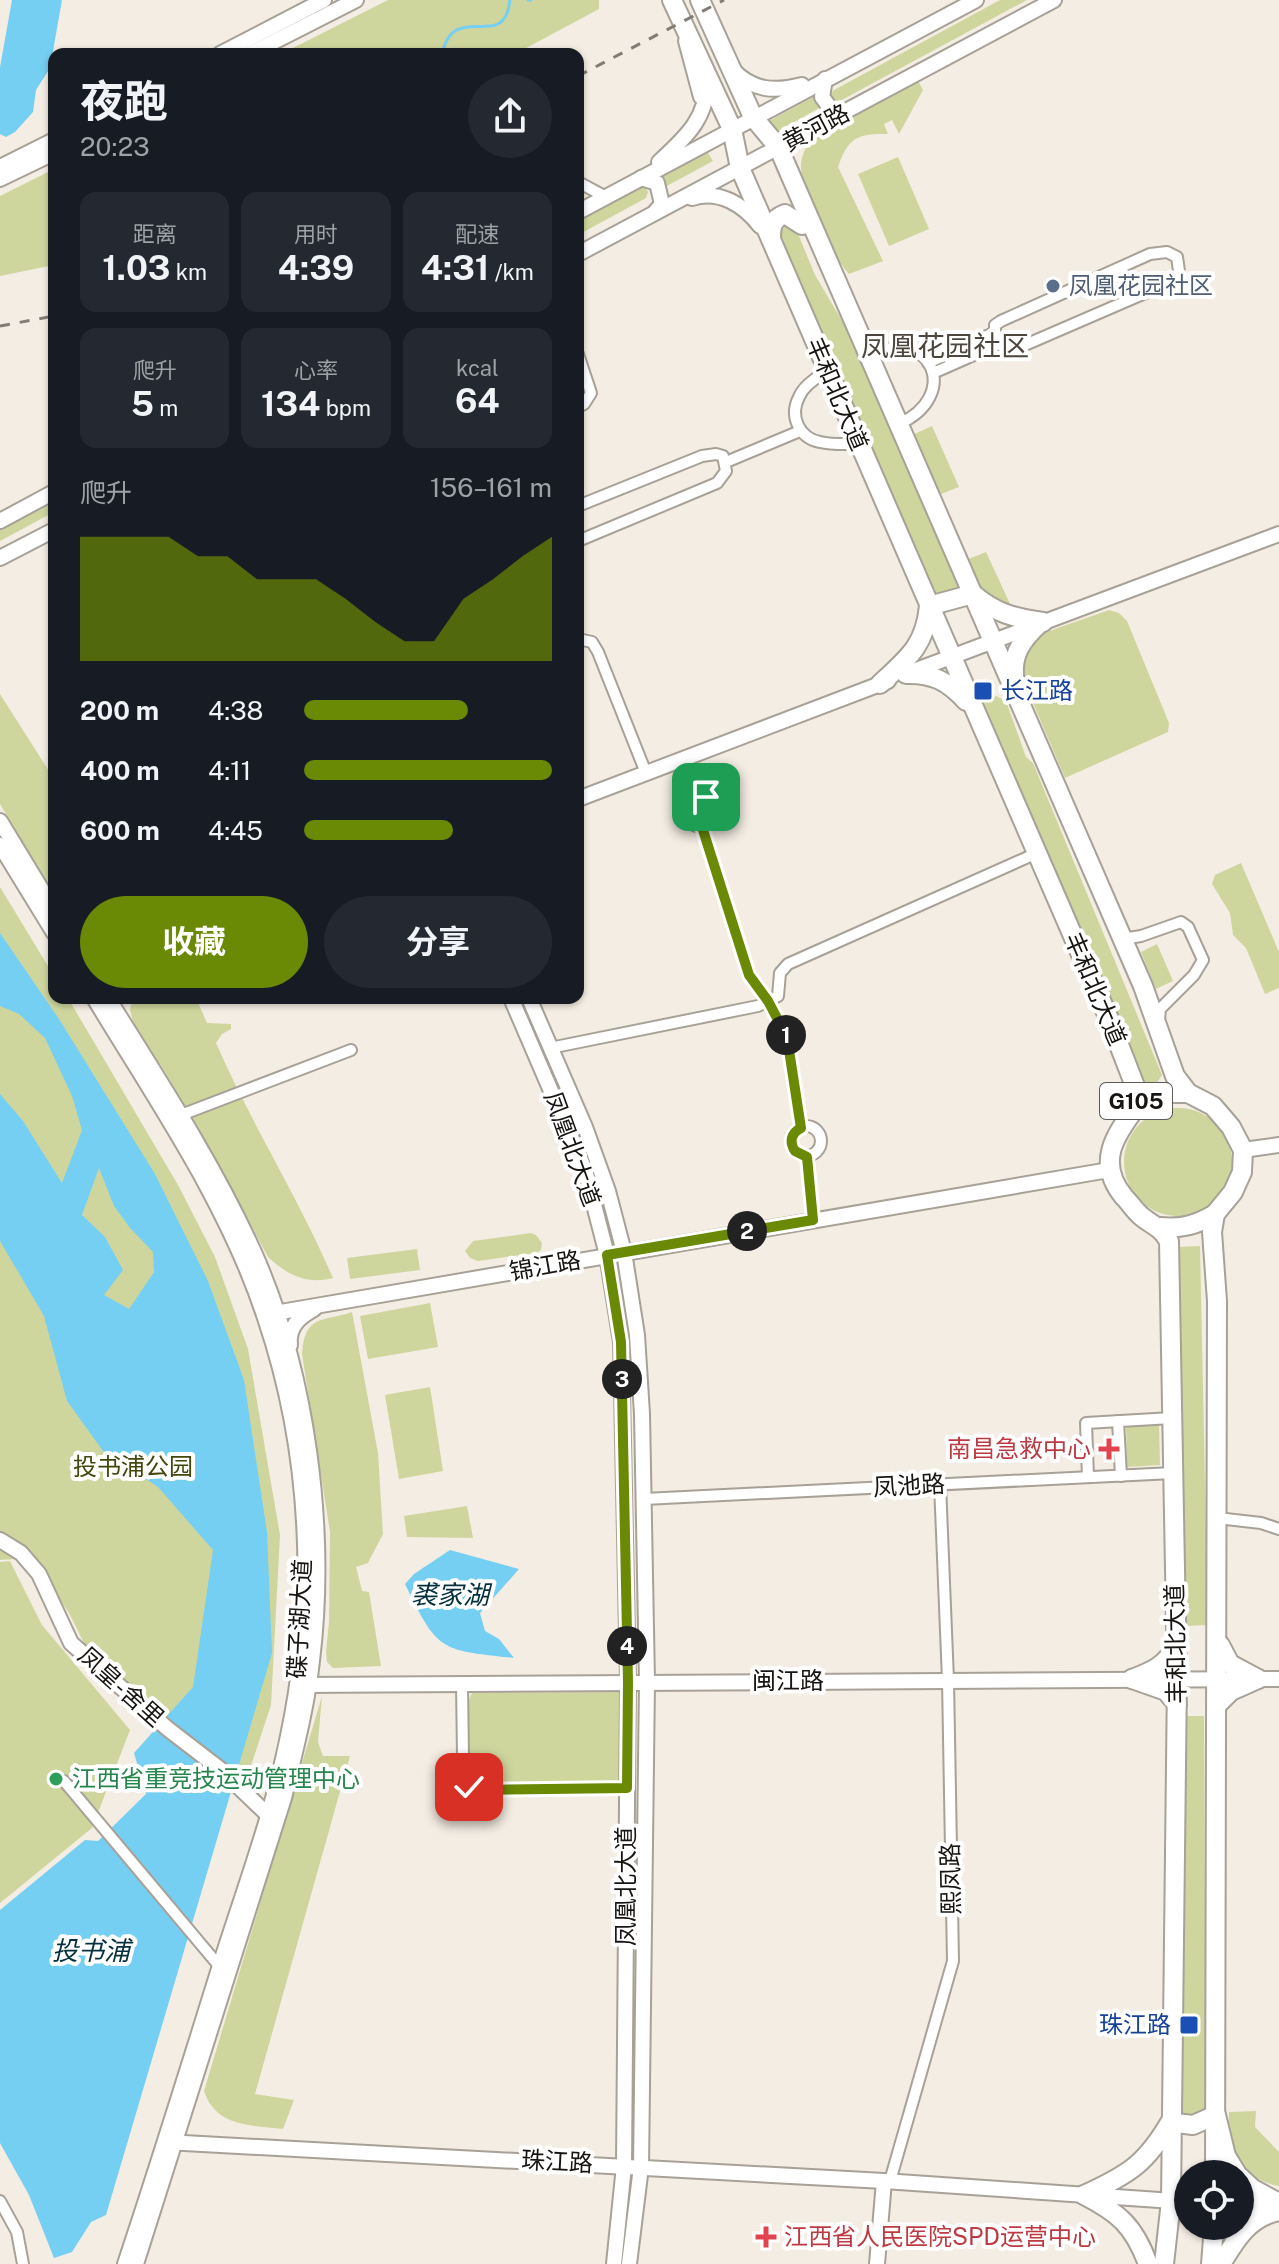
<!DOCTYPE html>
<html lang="zh">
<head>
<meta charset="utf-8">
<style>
	:root { --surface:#171b24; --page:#242831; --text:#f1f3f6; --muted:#9ea1a6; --accent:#6a8904 }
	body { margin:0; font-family:"Public Sans","Noto Sans SC",sans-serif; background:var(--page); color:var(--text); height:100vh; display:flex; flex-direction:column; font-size:30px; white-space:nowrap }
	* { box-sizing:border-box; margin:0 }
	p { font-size:26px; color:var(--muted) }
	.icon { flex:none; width:44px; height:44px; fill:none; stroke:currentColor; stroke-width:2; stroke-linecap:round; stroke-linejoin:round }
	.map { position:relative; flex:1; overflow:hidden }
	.sheet { position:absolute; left:48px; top:48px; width:536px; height:956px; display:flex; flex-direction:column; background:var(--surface); border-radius:16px; box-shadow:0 2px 6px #0004 }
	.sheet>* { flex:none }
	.controls { position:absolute; left:1174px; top:2160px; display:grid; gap:16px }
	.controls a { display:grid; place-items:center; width:80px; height:80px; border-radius:50%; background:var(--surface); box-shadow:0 2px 6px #0004; font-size:40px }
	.pin { position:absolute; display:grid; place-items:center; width:68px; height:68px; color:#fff; margin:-34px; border-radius:16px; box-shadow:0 4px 12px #0006 }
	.km { position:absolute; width:40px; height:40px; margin:-20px; border-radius:50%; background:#222; color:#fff; font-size:22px; line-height:40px; text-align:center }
	.round { display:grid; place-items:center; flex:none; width:84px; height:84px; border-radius:42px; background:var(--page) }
	.head { display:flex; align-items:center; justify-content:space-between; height:136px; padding:0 32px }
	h1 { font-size:44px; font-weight:700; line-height:60px }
	.metrics { display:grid; grid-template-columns:repeat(3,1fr); gap:12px; height:136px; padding:8px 32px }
	.metrics div { display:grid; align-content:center; border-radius:16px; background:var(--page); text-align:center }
	.metrics b { font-size:34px; font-weight:700 }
	.metrics small { font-size:22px; font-weight:400 }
	.metrics p { font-size:22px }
	.chart { height:224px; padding:16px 32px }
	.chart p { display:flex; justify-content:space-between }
	.chart svg { width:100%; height:144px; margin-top:8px; fill:var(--accent); opacity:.7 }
	.primary-button { display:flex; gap:16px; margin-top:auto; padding:16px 32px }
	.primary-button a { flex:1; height:92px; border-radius:48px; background:var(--accent); color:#fff; font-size:32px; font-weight:700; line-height:92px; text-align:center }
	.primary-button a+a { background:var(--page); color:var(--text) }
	ul { padding:0 32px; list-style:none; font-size:26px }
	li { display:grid; grid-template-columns:128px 96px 1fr; align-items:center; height:60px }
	li i { height:20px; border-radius:10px; background:var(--accent) }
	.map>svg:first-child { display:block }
</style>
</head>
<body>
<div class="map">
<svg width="1279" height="2264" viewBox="0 0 1279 2264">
	<rect width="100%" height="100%" fill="#f4ede3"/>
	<g fill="#cfd69d">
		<path d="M 388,0 L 599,0 L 599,9 L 515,54 L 281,54 Z"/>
		<path d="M 1000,0 L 1027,0 L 838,102 L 833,101 L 830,95 L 834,90 Z"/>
		<path d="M 918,81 L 923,90 L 899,134 L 892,120 L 884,124 L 888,134 C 857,133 848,138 838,167 L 883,261 L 849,274 C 833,257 799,187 801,164 C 802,153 808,144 814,135 Z"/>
		<path d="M 817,95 L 821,107 L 776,132 L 768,126 L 769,121 Z"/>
		<path d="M 703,152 L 708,153 L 713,161 L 665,187 L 659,177 L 662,173 Z"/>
		<path d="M 898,157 L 929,229 L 889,246 L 858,174 Z"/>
		<path d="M 54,169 L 54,265 L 0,276 L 0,196 Z"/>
		<path d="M 640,184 L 645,186 L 648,192 L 646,198 L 578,235 L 578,217 Z"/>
		<path d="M 784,227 L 796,229 L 815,275 L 844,324 L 960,591 L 938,603 L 779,237 Z"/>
		<path d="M 932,426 L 959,487 L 936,496 L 910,436 Z"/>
		<path d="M 54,496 L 54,512 L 0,541 L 0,525 Z"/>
		<path d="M 986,552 L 1011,606 L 983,594 L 966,560 Z"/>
		<path d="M 1109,610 L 1119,613 L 1127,621 L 1169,723 L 1168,732 L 1065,778 L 1021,675 L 1025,651 L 1035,636 Z"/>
		<path d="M 0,694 L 54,779 L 54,894 L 0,804 Z"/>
		<path d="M 992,694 L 1006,701 L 1026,757 L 1033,763 L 1162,1075 C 1157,1083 1154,1088 1145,1086 L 981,709 L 983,700 Z"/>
		<path d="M 1241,863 L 1279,952 L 1279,988 L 1265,994 L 1246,948 L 1233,935 L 1230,913 L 1212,884 L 1215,875 Z"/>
		<path d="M 0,887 L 54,976 L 54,998 L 68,998 L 178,1185 L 215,1257 L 248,1349 L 280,1535 L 271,1705 L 246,1781 L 156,1711 L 85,1645 L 69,1613 L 31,1558 L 0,1560 Z"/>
		<path d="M 1157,944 L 1173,981 L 1156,989 L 1141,952 Z"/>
		<path d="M 133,998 L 196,998 L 207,1023 L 231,1024 L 231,1029 L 222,1034 L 216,1043 C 251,1123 298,1197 333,1278 C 307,1285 287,1275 268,1257 L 210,1148 L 162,1067 L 134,1027 L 130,1009 Z"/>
		<circle cx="1178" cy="1162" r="54"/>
		<path d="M 531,1233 L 536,1235 L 542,1243 L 541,1250 L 536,1253 L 478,1261 L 470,1258 L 465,1251 L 473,1241 Z"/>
		<path d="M 1200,1246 L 1208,1625 L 1185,1626 L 1176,1247 Z"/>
		<path d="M 417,1249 L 420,1270 L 350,1279 L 347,1258 Z"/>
		<path d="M 430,1303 L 438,1347 L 368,1359 L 360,1316 Z"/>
		<path d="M 352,1312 L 378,1453 L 383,1534 L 368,1563 L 356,1567 L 362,1591 L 369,1592 L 381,1666 L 333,1668 L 327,1662 L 326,1652 L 329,1622 L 330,1532 L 302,1354 C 305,1314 322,1322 352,1312 Z"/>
		<path d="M 430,1387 L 443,1471 L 399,1479 L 385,1395 Z"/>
		<path d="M 1159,1424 L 1160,1465 L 1127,1467 L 1126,1425 Z"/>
		<path d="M 467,1506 L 473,1538 L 407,1537 L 404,1516 Z"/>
		<path d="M 10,1561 L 42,1625 L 130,1730 L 92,1828 L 0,1903 L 0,1562 Z"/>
		<path d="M 622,1692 L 622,1784 L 474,1784 L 470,1773 L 468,1702 L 472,1693 Z"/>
		<path d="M 322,1696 L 318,1742 L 323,1756 L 350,1756 L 255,2094 L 294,2100 L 283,2129 C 250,2125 216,2127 204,2091 Z"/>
		<path d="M 1180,1716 L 1204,1716 L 1206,2115 L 1182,2118 Z"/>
		<path d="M 1256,2111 L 1255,2127 L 1279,2152 L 1279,2186 C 1239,2179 1228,2148 1229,2112 Z"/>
	</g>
	<g fill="#75cff2" fill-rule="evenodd">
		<path d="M 12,0 L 62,0 L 50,68 L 36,90 L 33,112 L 15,132 L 6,137 L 0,134 L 0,67 Z"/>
		<path d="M 0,933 L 59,1019 L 155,1174 L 208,1281 L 244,1380 L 267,1532 L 272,1653 L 106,2215 L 91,2222 L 72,2252 L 54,2258 L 29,2195 L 0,2143 L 0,1910 L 85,1840 L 98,1841 L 146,1794 L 134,1753 L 193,1687 L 213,1550 L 158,1487 L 103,1451 L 67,1401 L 44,1316 L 0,1241 L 0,1094 L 23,1121 L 62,1183 L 82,1130 L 72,1096 L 45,1038 L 19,1014 L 0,1006 ZM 99,1168 L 114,1206 L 130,1228 L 153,1252 L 154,1272 L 129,1309 L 104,1295 L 123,1270 L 105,1237 L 82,1215 Z"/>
		<path d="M 450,1550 L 519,1569 L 480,1613 L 485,1631 L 499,1639 L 514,1658 C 440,1650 438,1652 405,1584 L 414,1574 Z"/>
	</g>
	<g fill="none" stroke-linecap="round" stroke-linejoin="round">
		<g stroke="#75cff2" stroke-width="3">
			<path d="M 528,0 L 531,0"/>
			<path d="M 442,54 C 453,4 496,44 507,13 C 509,9 509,4 510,0"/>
		</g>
		<g stroke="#a7a197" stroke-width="14">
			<g id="street">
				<path d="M 578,182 L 606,197"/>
				<path d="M 1167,252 L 1177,257 L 1179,271 L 1173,281 L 1018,348 C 1007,351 1001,348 995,338 L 995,325 L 1001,321 L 1150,254 Z"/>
				<path d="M 578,354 L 591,393 L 584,404 L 578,407"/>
				<path d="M 869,355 C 933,326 961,396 899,424"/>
				<path d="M 928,363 L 993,333"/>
				<path d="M 827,370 C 817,378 804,385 799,397 C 789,416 799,438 820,442 C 832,445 846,444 859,444"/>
				<path d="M 933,373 L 999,344"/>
				<path d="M 726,462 L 800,431"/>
				<path d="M 578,506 L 702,456 L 716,454 L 723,456 L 726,471 L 717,483 L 578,541"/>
				<path d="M 578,639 L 592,642 L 598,652 L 646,773"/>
				<path d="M 680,760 L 696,798"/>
				<circle cx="701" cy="812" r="15"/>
				<path d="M 702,827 L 749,975 L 768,1001 L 787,1037 L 801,1128"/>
				<path d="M 1122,939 L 1141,936 L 1181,922 L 1188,927 L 1203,960 L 1194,975 L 1160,1009 L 1159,1020"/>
				<path d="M 550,1048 L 758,1006 L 778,996 L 780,973 L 788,964 L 1037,853"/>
				<path d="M 181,1115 L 351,1050"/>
				<circle cx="806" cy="1141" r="15"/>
				<path d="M 807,1157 L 813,1220"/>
				<path d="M 1118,1421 L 1121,1476"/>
				<path d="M 1088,1477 L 1086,1423 L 1172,1418"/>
				<path d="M 644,1499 L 1173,1473"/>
				<path d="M 1217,1518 L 1261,1523 L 1279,1529"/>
				<path d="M 462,1683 L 463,1757 L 469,1787 L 475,1790 L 627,1788"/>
				<path d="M 64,1781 L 220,1967"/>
				<path d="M 890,2181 L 953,1961 L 948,1680 L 940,1484"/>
				<path d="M 0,2201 L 17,2232 L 23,2264"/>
			</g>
		</g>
		<g stroke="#a7a197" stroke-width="18">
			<g id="secondary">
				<path d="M 686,41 L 701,97"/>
				<path d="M 220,54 L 324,0"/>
				<path d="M 250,54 L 356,0"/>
				<path d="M 733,70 C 753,91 775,92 802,85"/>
				<path d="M 825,79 L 822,97 L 831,109 L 843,114"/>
				<path d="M 659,162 C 685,138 708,118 707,80"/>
				<path d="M 0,167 L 54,140"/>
				<path d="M 641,178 L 657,183 L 662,204 L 655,212"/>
				<path d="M 0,179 L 54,153"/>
				<path d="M 692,198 C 719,189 744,205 760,226"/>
				<path d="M 578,212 L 976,0"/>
				<path d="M 578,254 L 1054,0"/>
				<path d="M 0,521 L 54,492"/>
				<path d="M 0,558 L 54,530"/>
				<path d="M 911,672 L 1279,534"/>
				<path d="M 578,799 L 888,681"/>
				<path d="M 0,821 L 54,910"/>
				<path d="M 0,845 L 54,933"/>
				<path d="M 94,998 C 156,1101 227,1202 265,1318 C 310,1451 317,1599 288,1736 C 273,1811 246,1884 223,1956 C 191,2059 159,2162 125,2264"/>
				<path d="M 108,998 C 159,1080 213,1162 253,1250 C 308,1372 328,1529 312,1661 C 307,1707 295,1752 284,1798 L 136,2264"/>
				<path d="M 511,998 L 585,1170 L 607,1255 L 621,1342 L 628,1682 L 624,2166 L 614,2264"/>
				<path d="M 529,998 L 585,1127 L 608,1191 L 624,1252 L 637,1335 L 642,1414 L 647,1682 L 641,2167 L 629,2264"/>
				<path d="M 1243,1150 L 1279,1145"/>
				<path d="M 269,1314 L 1109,1170"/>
				<path d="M 290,1345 C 288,1327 299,1317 314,1309"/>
				<path d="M 0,1540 L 21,1553 L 39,1574 L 71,1643 L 168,1729 L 220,1769 L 267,1814"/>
				<path d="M 301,1685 L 1279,1679"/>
				<path d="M 166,2142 L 884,2181 L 1188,2202"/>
				<path d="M 1240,2205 L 1279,2208"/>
				<path d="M 877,2264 L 884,2181"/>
			</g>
		</g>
		<g stroke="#a7a197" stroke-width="22">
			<g id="highway">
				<path d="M 672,0 L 732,129 L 740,168 L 1109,1019 L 1135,1086 L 1137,1106 C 1114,1136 1096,1163 1124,1197 C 1130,1203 1135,1211 1141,1216 C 1154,1227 1159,1225 1169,1241 L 1177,1678 L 1171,2201 L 1164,2264"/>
				<path d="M 700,0 L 753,117 L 779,148 L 783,158 L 1143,986 L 1175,1076 L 1188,1093 L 1213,1106 L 1231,1127 L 1243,1150 L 1242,1172 L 1233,1192 L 1215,1214 L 1212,1232 L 1217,1301 L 1215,2174"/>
				<path d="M 771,239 C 771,227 772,219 785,214 L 802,225"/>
				<path d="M 906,674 C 932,673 948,681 966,701"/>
				<path d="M 1015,683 C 1010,656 1021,640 1041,622"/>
				<path d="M 880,684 C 908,658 925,646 929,606 L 973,594 C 995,613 1014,618 1043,622"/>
				<path d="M 1137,1106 L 1168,1093 L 1188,1093"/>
				<path d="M 1160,1227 C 1182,1229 1196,1225 1215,1214"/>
				<path d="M 1220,1645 L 1230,1664 L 1258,1679"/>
				<path d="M 1132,1679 C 1153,1671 1165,1666 1176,1646"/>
				<path d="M 1132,1679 L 1166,1691 L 1177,1704"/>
				<path d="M 1217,1705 L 1231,1691 L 1258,1679"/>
				<path d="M 1240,2177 L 1253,2189 L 1279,2203"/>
				<path d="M 1084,2195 C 1130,2174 1147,2163 1172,2119 L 1176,2123 L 1193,2125 L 1216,2115 L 1226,2156 L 1237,2174"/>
				<path d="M 1084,2195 C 1119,2213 1134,2226 1148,2264"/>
				<path d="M 1211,2264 L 1214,2226"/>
				<path d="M 1221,2264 C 1236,2239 1249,2217 1279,2211"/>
			</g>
		</g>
		<use href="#street" stroke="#fff" stroke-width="10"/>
		<use href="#secondary" stroke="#fff" stroke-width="14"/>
		<use href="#highway" stroke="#fff" stroke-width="18"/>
		<g stroke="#817c76" stroke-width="3" stroke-dasharray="10 10" stroke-linecap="butt">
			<path d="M 578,76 L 724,0"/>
			<path d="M 0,326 L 54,316"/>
		</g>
	</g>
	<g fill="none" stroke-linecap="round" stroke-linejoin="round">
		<g stroke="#fff" stroke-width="16">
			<path id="route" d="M 469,1787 L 475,1790 L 627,1788 L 628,1682 L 621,1342 L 607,1255 L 813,1220 L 807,1157 L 795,1151 C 789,1142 791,1133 801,1128 L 787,1037 L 768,1001 L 749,975 L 702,827 L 712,823 L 716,814 L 714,804 L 706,797"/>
		</g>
		<use href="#route" stroke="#6a8904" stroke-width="10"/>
	</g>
	<circle fill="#5c6f8a" stroke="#fff" stroke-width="3" cx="1053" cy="286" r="8"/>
	<g fill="#1a4fb4" stroke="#fff" stroke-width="3">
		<rect x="973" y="681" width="20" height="20" rx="4"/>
		<rect x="1179" y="2015" width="20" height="20" rx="4"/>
	</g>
	<g fill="#e0444e" stroke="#fff" stroke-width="3">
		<path d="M1105 1437h8v8h8v8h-8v8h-8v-8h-8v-8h8z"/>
		<path d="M762 2225h8v8h8v8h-8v8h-8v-8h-8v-8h8z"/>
	</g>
	<circle fill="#2e9e5b" stroke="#fff" stroke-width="3" cx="56" cy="1779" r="8"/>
	<g text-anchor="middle" stroke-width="8" stroke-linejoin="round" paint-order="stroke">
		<rect fill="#fff" stroke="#5d5a58" stroke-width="2" x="1100" y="1083" width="72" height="36" rx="6"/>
		<g font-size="22" font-weight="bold" fill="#171411">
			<text x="1136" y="1109">G105</text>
		</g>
		<g font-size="24" fill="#171411" stroke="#fff">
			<text transform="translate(816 128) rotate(-28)" y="8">黄河路</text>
			<text transform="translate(837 394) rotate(67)" y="8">丰和北大道</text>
			<text transform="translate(1095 989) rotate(67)" y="8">丰和北大道</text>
			<text transform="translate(572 1149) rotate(70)" y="8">凤凰北大道</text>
			<text transform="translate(545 1266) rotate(-10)" y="8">锦江路</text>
			<text transform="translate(909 1486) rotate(-3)" y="8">凤池路</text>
			<text transform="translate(300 1619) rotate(-87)" y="8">碟子湖大道</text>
			<text transform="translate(1176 1644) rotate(-91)" y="8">丰和北大道</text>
			<text x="788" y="1689">闽江路</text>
			<text transform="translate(121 1687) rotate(42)" y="8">凤皇-舍里</text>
			<text transform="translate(951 1879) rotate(-91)" y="8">熙凤路</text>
			<text transform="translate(626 1886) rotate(-90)" y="8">凤凰北大道</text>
			<text transform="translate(557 2162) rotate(3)" y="8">珠江路</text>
		</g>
		<g font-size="24" fill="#4e5e75" stroke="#fff" text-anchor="start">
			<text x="1069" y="294">凤凰花园社区</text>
		</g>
		<g font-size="24" fill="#164399" stroke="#fff" text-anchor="start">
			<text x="1001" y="699">长江路</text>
			<text x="1171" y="2033" text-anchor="end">珠江路</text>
		</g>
		<g font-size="24" fill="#be3a42" stroke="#fff" text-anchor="end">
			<text x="1091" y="1457">南昌急救中心</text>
			<text x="784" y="2245" text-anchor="start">江西省人民医院SPD运营中心</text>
		</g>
		<g font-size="24" fill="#43470c" stroke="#fff">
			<text x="133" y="1475">投书浦公园</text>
		</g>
		<g font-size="24" fill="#27864d" stroke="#fff" text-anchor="start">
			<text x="72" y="1787">江西省重竞技运动管理中心</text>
		</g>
		<g font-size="26" font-style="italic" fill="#04303e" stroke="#fff">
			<text x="450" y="1604">裘家湖</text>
			<text x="91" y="1960">投书浦</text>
		</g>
		<g font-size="28" fill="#4c463e" stroke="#fff">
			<text x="945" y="356">凤凰花园社区</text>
		</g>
	</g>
</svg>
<div class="controls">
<a><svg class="icon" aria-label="locate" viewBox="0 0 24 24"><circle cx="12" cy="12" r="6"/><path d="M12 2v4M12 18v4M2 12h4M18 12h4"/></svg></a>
</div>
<div class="pin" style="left:706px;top:797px;background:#1e9e55"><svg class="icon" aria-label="arrive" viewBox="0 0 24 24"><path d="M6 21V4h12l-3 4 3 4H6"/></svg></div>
<div class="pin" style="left:469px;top:1787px;background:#d93025"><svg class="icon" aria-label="check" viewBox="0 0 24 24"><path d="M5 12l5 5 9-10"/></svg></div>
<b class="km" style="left:786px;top:1035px">1</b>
<b class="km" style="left:747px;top:1231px">2</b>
<b class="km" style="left:622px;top:1379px">3</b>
<b class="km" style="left:627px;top:1646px">4</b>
<section class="sheet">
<div class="head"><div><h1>夜跑</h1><p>20:23</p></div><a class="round"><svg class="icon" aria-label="share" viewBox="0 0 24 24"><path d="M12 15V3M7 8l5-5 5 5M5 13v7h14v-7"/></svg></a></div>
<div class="metrics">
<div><p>距离</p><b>1.03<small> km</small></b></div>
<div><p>用时</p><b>4:39</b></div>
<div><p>配速</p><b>4:31<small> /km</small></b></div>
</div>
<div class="metrics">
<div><p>爬升</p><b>5<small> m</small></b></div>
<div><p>心率</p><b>134<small> bpm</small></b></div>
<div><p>kcal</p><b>64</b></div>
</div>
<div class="chart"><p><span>爬升</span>156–161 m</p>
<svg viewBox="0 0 160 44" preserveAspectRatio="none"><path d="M0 44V6L10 6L20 6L30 6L40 12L50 12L60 19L70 19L80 19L90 25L100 32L110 38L120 38L130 25L140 19L150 12L160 6V44z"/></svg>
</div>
<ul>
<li><b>200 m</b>4:38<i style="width:66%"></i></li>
<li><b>400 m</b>4:11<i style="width:100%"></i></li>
<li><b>600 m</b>4:45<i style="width:60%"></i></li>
</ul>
<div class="primary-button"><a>收藏</a><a>分享</a></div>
</section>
</div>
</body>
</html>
